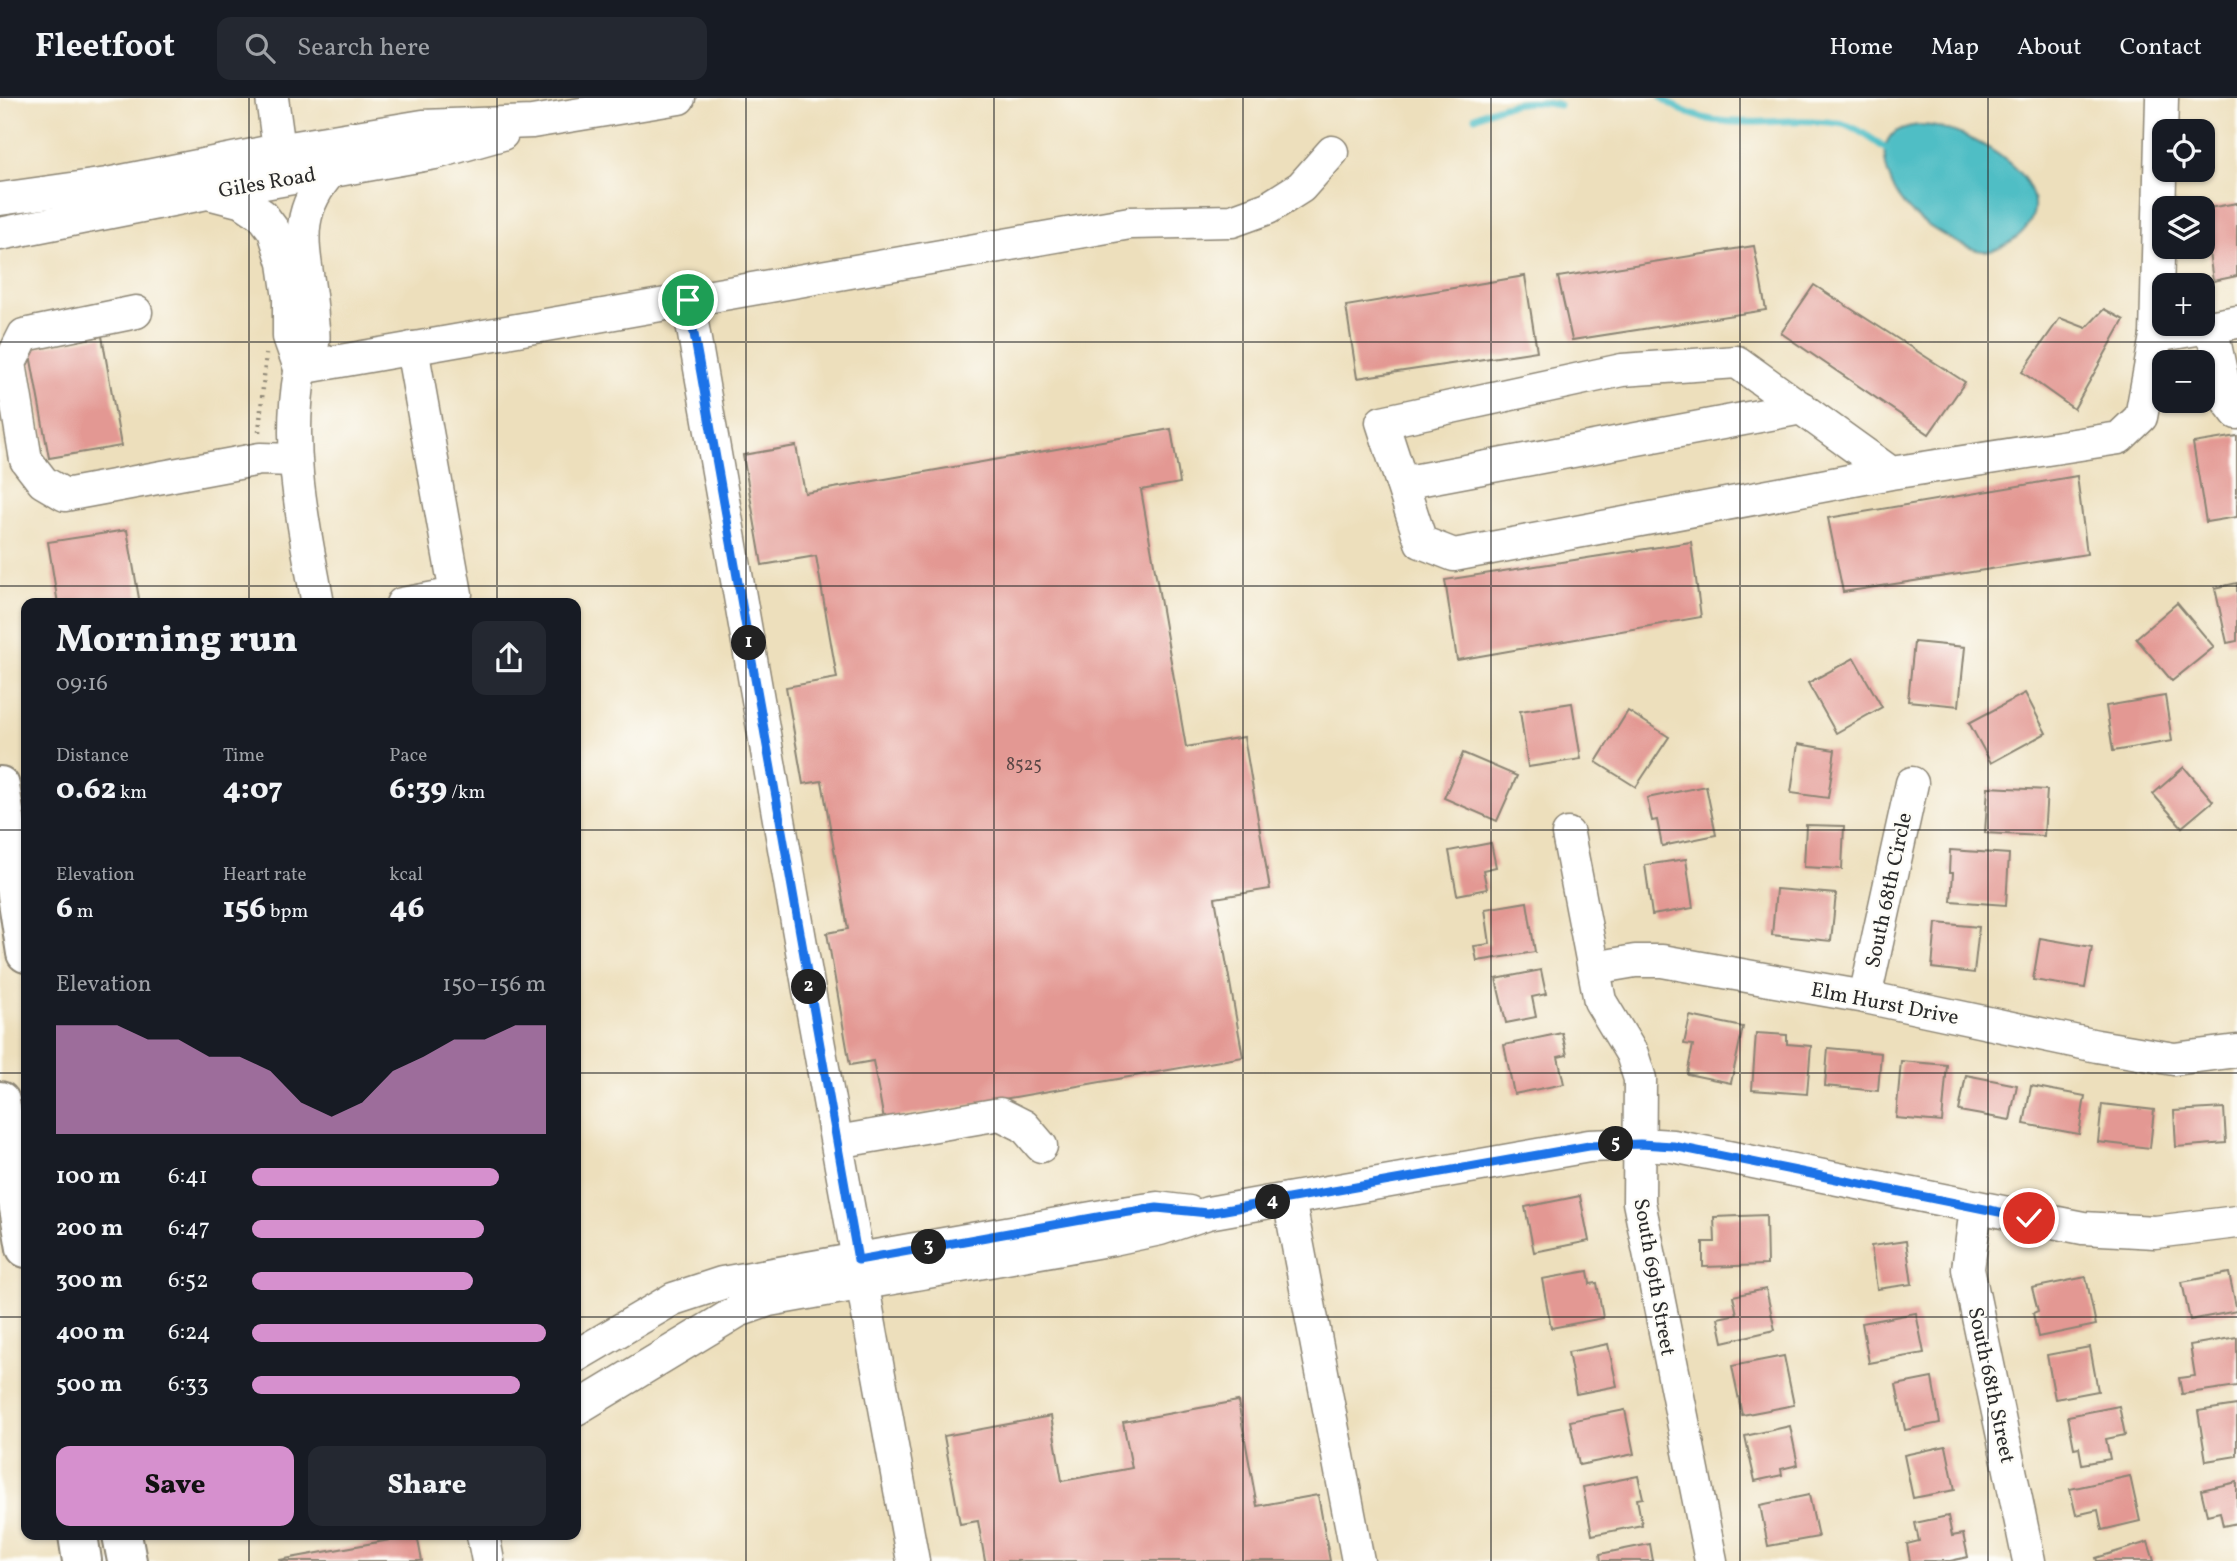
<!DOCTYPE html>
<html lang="en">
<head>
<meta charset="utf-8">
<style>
	:root { --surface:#171b24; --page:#242831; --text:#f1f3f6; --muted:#9ea1a6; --line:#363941; --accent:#d690ce }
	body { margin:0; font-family:Vollkorn,serif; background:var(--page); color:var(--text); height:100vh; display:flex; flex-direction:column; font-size:26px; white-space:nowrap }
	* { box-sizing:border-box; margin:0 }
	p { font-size:23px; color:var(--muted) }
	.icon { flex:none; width:38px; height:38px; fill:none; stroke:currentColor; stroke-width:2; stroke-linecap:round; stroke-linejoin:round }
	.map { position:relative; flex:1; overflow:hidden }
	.details { position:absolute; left:21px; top:500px; width:560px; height:942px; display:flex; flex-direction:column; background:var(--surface); border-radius:14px; box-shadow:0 2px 5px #0004 }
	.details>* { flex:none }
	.tools { position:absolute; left:2152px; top:21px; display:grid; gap:14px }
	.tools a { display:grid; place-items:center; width:63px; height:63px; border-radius:14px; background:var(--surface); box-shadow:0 2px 5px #0004; font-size:35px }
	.pin { position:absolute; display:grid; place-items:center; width:60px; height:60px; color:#fff; margin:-30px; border:4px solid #fff; border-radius:50%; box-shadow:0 2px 7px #0007 }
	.km { position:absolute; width:35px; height:35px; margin:-18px; border-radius:50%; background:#222; color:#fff; font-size:19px; line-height:35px; text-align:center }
	.round { display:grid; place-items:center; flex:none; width:74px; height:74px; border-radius:14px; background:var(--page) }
	.headline { display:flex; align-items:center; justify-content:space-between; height:119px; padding:0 35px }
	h1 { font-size:38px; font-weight:800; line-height:52px }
	.figures { display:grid; grid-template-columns:repeat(3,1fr); gap:10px; height:119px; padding:7px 35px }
	.figures div { display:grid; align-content:center }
	.figures b { font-size:30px; font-weight:800 }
	.figures small { font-size:19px; font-weight:400 }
	.figures p { font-size:19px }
	.chart { height:196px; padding:14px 35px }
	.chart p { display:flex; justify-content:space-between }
	.chart svg { width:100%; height:126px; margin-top:7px; fill:var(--accent); opacity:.7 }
	.primary-button { display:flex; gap:14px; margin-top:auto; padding:14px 35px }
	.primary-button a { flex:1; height:80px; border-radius:14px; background:var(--accent); color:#111; font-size:28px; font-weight:800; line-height:80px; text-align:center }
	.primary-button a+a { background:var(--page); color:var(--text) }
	ul { padding:0 35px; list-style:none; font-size:23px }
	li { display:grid; grid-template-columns:112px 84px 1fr; align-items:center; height:52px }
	li i { height:18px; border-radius:9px; background:var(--accent) }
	header { display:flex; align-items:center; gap:42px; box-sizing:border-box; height:98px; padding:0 35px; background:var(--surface); border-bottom:2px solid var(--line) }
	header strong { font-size:33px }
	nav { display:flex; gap:38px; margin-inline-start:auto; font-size:24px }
	.search { width:490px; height:63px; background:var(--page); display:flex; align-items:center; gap:18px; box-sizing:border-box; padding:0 24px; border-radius:14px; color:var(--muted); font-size:26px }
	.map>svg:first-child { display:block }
</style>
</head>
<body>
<header>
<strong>Fleetfoot</strong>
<div class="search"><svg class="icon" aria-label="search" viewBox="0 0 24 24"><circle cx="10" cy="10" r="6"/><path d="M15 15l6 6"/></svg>Search here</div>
<nav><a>Home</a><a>Map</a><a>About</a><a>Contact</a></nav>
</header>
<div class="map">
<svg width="2237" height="1463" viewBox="0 0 2237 1463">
	<rect width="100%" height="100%" fill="#fdfcf7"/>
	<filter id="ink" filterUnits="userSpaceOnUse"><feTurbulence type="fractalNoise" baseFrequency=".0143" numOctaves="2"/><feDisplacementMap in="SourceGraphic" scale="14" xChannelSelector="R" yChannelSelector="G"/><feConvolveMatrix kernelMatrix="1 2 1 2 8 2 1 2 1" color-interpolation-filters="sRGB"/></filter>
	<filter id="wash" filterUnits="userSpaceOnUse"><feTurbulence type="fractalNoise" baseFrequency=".00686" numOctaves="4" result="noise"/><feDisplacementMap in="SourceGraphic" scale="28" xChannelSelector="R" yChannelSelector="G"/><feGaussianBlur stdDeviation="1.57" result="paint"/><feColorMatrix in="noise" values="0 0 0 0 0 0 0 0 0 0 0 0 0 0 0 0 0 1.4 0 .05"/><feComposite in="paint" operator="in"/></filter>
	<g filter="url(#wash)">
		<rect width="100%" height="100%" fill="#eddfbc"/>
		<path fill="#50bec5" stroke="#3e7478" stroke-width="2" d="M 1919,27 C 1967,26 2081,92 2013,142 C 2004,148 1993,154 1983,153 C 1962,151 1920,125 1905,108 C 1893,94 1876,56 1890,39 C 1897,31 1909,28 1919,27 Z"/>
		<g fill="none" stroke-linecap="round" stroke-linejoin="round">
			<g stroke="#50bec5" stroke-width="7">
				<path d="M 1662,0 C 1710,36 1757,21 1812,23 C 1824,24 1838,24 1849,28 C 1863,34 1874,42 1886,51"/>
				<path d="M 1475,19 C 1503,5 1528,1 1559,7"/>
			</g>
		</g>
		<g id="blocks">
			<g fill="#e39893">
				<path d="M 2237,105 L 2237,178 L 2213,183 L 2203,111 Z"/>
				<path d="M 1754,148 L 1766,212 L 1572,242 L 1558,179 Z"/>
				<path d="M 1525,178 L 1537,253 L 1357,280 L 1346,208 Z"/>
				<path d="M 1814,187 L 1965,284 L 1929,336 L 1781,235 Z"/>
				<path d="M 2104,211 L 2124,222 L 2074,311 L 2022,274 L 2060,220 L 2086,230 Z"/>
				<path d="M 102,238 L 121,348 L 49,360 L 29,251 Z"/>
				<path d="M 1171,331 L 1180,385 L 1141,392 L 1186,649 L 1244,639 L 1270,791 L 1215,800 L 1243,959 L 884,1022 L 873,963 L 850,967 L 827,835 L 848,831 L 822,683 L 803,686 L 786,589 L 837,580 L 816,458 L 762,467 L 743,357 L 796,348 L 805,395 Z"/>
				<path d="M 2237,338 L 2237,419 L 2206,424 L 2193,345 Z"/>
				<path d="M 2077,378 L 2087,456 L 1843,494 L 1828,420 Z"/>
				<path d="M 127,432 L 140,506 L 58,506 L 48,444 Z"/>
				<path d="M 1691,444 L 1701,519 L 1457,562 L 1445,482 Z"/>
				<path d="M 2237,485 L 2237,543 L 2227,545 L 2215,490 Z"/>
				<path d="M 2177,505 L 2214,549 L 2172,583 L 2136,540 Z"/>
				<path d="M 1914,544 L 1965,549 L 1959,608 L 1908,603 Z"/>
				<path d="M 1854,560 L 1882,609 L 1836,635 L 1808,585 Z"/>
				<path d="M 2025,595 L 2046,635 L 1991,665 L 1969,625 Z"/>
				<path d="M 2165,598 L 2172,643 L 2113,653 L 2106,608 Z"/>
				<path d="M 1572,605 L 1581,661 L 1528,669 L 1520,613 Z"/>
				<path d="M 1628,613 L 1669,639 L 1636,689 L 1596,664 Z"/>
				<path d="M 1798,646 L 1835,652 L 1828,700 L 1791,695 Z"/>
				<path d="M 1463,655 L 1517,678 L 1497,723 L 1444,700 Z"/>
				<path d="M 2184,669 L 2213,703 L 2182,729 L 2153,696 Z"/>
				<path d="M 1706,688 L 1716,737 L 1662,748 L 1657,722 L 1652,723 L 1647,700 Z"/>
				<path d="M 1988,689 L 2047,692 L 2044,738 L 1985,735 Z"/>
				<path d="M 1806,727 L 1844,728 L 1842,771 L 1804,769 Z"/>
				<path d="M 1491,745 L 1496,769 L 1483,772 L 1487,791 L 1457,797 L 1449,753 Z"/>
				<path d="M 1950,752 L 2009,756 L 2006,807 L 1951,803 L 1953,775 L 1949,775 Z"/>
				<path d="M 1686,761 L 1693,810 L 1652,817 L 1645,767 Z"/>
				<path d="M 1776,791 L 1836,796 L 1831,843 L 1772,837 Z"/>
				<path d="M 1527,804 L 1535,854 L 1477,863 L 1474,848 L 1490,846 L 1485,811 Z"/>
				<path d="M 1936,825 L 1979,829 L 1974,875 L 1932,870 Z"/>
				<path d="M 2040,840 L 2092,849 L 2085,890 L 2033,882 Z"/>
				<path d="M 1541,872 L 1546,896 L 1532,899 L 1536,919 L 1506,925 L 1496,881 Z"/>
				<path d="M 1690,918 L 1743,929 L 1731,985 L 1687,976 L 1693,947 L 1684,946 Z"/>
				<path d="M 1562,935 L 1567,957 L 1558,959 L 1564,986 L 1514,996 L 1504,947 Z"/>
				<path d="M 1756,935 L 1787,937 L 1787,946 L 1811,948 L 1807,996 L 1752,992 Z"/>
				<path d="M 1828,950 L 1881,955 L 1878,993 L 1825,988 Z"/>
				<path d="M 1901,963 L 1947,967 L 1942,1024 L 1896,1020 Z"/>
				<path d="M 1966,977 L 2017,987 L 2010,1022 L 1959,1013 Z"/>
				<path d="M 2031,988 L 2085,998 L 2079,1036 L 2024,1026 Z"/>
				<path d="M 2102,1006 L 2154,1012 L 2150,1050 L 2098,1044 Z"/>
				<path d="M 2224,1010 L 2226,1045 L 2176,1049 L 2174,1013 Z"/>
				<path d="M 1580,1098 L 1589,1143 L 1534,1154 L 1525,1109 Z"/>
				<path d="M 1766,1117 L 1767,1167 L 1703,1169 L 1703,1144 L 1715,1144 L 1714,1119 Z"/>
				<path d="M 1906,1143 L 1912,1186 L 1877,1191 L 1871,1148 Z"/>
				<path d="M 1588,1173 L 1590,1186 L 1597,1185 L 1603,1220 L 1551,1230 L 1542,1181 Z"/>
				<path d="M 2229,1175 L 2237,1213 L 2190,1222 L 2182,1184 Z"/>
				<path d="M 2086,1179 L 2096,1227 L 2038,1239 L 2033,1215 L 2038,1213 L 2032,1190 Z"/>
				<path d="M 1766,1191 L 1775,1232 L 1723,1244 L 1718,1220 L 1737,1216 L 1733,1198 Z"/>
				<path d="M 1916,1215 L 1924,1255 L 1869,1265 L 1862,1225 Z"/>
				<path d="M 2237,1239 L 2237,1288 L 2182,1296 L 2179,1280 L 2195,1278 L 2190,1247 Z"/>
				<path d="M 1608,1246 L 1617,1288 L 1576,1296 L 1568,1254 Z"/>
				<path d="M 2090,1249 L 2098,1293 L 2055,1301 L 2047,1257 Z"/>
				<path d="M 1784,1258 L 1794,1307 L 1742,1317 L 1732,1268 Z"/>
				<path d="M 1932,1280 L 1940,1325 L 1905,1332 L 1896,1287 Z"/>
				<path d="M 1238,1303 L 1257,1408 L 1318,1397 L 1330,1463 L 985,1463 L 978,1423 L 960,1426 L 944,1338 L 1051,1318 L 1062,1383 L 1132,1370 L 1123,1324 Z"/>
				<path d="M 2237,1307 L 2237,1358 L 2206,1363 L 2198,1313 Z"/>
				<path d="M 2119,1308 L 2125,1337 L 2106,1341 L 2110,1361 L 2082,1366 L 2079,1349 L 2074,1350 L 2068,1318 Z"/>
				<path d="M 1625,1312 L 1634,1356 L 1579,1367 L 1570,1323 Z"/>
				<path d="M 1790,1328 L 1798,1367 L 1781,1371 L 1782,1377 L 1755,1383 L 1745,1338 Z"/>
				<path d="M 1946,1348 L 1955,1392 L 1913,1400 L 1904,1357 Z"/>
				<path d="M 1638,1378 L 1643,1400 L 1637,1401 L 1642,1427 L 1592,1437 L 1583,1389 Z"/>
				<path d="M 2130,1378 L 2140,1423 L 2102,1432 L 2098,1412 L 2076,1417 L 2070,1391 Z"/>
				<path d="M 2237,1384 L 2237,1425 L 2223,1428 L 2220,1414 L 2207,1417 L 2201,1392 Z"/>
				<path d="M 1809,1397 L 1818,1439 L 1768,1448 L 1760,1407 Z"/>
				<path d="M 1948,1418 L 1952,1438 L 1963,1436 L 1968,1459 L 1950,1463 L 1910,1463 L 1907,1446 L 1919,1443 L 1915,1425 Z"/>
				<path d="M 417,1437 L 422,1463 L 281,1463 L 280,1462 Z"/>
				<path d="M 2148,1444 L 2154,1463 L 2097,1463 L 2096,1460 Z"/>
				<path d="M 1650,1446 L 1653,1463 L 1601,1463 L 1600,1456 Z"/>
			</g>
		</g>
	</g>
	<g filter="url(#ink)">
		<use href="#blocks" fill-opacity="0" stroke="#8c8574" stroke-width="2"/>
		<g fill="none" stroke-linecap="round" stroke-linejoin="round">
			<g stroke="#8c8574" stroke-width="35">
				<g id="minor">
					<path d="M 272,0 L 282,73"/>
					<path d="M 212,96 L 243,104 L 262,117 L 274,133 L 284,165 L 289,200 L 289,239 L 300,270"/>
					<path d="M 0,101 L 107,86 L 278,52 L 423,28 L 532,24 L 679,0"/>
					<path d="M 0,136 L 207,95 L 435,55 L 502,36"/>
					<path d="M 688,202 L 811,904 L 913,1463"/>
					<path d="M 136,214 L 24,237 L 10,265 L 26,362 L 43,384 L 65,397 L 260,361 L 295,362"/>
					<path d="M 2211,228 L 2227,302 L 2237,315"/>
					<path d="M 2156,238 L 2237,224"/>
					<path d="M 300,270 L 1130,125 L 1232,123 L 1268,110 L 1301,89 L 1332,54"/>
					<path d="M 1891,375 L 1454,457 L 1421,444 L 1382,324 L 1622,272 L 1737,264 L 1891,375 L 2119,340 L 2141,319 L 2156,238 L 2162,0"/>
					<path d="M 1402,385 L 1802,310"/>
					<path d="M 318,506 C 304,429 286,352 300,274 C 301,263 311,255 313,245 C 315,237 312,227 312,219 C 309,160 286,123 331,73"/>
					<path d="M 402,506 L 456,496 L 412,250"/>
					<path d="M 1568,736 L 1600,903 L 1632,956 L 1640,981 L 1639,1104 L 1711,1463"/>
					<path d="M 1594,870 L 1635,863 L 1662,863 L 1865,899 L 2097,948 L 2174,961 L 2237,953"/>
					<path d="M 1865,899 L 1912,685"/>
					<path d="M 837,1044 L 1000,1016 L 1024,1028 L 1041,1048"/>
					<path d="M 1289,1101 L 1358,1463"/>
					<path d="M 1976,1110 L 1968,1171 L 2029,1463"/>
					<path d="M 576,1258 L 673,1201 L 722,1185 L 1109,1117 L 1157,1110 L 1189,1114"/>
					<path d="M 576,1311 L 738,1213 L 769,1202 L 1113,1141 L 1160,1131 L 1208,1115 L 1589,1048 L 1640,1046 L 1673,1048 L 2083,1130 L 2155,1134 L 2237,1124"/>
					<path d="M 483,1437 L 488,1463"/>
				</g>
			</g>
			<g stroke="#8c8574" stroke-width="42">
				<g id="major">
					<path d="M 0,688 L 26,855"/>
					<path d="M 0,1003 L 26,1150"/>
					<path d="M 78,1437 L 82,1463"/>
					<path d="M 122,1437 L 127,1463"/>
				</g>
			</g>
			<path stroke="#8c8574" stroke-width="4.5" stroke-dasharray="2 5" stroke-linecap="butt" d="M 259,334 L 266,256"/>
			<use href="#minor" stroke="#fff" stroke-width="32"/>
			<use href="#major" stroke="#fff" stroke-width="38"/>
		</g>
	</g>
	<g fill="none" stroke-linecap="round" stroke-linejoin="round" filter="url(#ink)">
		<g stroke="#fff" stroke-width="14">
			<path id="route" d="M 688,202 L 858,1162 L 1109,1117 L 1157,1110 L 1208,1115 L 1589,1048 L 1640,1046 L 1673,1048 L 2029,1120"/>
		</g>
		<use href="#route" stroke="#1a73e8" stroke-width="9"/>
	</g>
	<path fill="none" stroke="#2b2b2b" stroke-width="2" stroke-opacity="0.55" d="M 249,0 L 249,506M 497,0 L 497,506M 746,0 L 746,1463M 994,0 L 994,1463M 1243,0 L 1243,1463M 1491,0 L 1491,1463M 1740,0 L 1740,1463M 1988,0 L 1988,1463M 0,244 L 2237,244M 0,488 L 2237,488M 0,732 L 26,732M 576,732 L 2237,732M 0,975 L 26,975M 576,975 L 2237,975M 0,1219 L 26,1219M 576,1219 L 2237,1219M 249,1437 L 249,1463M 497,1437 L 497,1463"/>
	<g text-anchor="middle" stroke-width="5" stroke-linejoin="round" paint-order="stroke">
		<g font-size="18" fill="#594645">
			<text x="1024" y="672">8525</text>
		</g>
		<g font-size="21" fill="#2b2b2b" stroke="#fdfcf7">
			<text transform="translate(267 84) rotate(-10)" y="7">Giles Road</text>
			<text transform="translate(1888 792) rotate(-78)" y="7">South 68th Circle</text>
			<text transform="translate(1885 905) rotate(11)" y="7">Elm Hurst Drive</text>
			<text transform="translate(1655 1179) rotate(80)" y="7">South 69th Street</text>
			<text transform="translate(1992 1287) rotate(78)" y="7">South 68th Street</text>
		</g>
	</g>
</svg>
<div class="tools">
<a><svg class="icon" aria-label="locate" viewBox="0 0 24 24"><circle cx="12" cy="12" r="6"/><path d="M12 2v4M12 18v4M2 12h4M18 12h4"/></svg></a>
<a><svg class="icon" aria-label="layers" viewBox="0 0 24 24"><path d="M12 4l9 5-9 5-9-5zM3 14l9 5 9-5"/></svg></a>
<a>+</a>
<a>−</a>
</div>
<div class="pin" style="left:688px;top:202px;background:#1e9e55"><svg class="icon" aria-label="arrive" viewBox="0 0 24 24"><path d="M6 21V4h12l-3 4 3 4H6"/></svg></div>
<div class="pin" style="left:2029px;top:1120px;background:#d93025"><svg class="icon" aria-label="check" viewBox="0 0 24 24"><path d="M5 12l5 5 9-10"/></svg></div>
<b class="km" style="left:749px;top:545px">1</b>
<b class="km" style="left:809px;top:889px">2</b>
<b class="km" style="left:929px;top:1149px">3</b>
<b class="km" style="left:1273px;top:1104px">4</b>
<b class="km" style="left:1616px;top:1046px">5</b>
<section class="details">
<div class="headline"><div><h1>Morning run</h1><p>09:16</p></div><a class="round"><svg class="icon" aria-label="share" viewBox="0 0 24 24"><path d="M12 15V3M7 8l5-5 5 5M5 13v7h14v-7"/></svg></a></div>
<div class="figures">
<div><p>Distance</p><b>0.62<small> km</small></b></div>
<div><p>Time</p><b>4:07</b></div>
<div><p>Pace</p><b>6:39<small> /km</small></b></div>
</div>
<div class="figures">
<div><p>Elevation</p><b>6<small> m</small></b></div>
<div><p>Heart rate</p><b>156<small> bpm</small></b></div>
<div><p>kcal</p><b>46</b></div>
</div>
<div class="chart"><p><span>Elevation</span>150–156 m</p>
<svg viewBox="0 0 160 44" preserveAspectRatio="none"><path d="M0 44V6L10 6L20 6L30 11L40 11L50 17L60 17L70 22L80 33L90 38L100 33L110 22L120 17L130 11L140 11L150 6L160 6V44z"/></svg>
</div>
<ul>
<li><b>100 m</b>6:41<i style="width:84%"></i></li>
<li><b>200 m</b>6:47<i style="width:79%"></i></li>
<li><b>300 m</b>6:52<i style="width:75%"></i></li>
<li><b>400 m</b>6:24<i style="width:100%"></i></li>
<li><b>500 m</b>6:33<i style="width:91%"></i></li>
</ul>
<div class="primary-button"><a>Save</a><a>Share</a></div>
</section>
</div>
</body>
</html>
